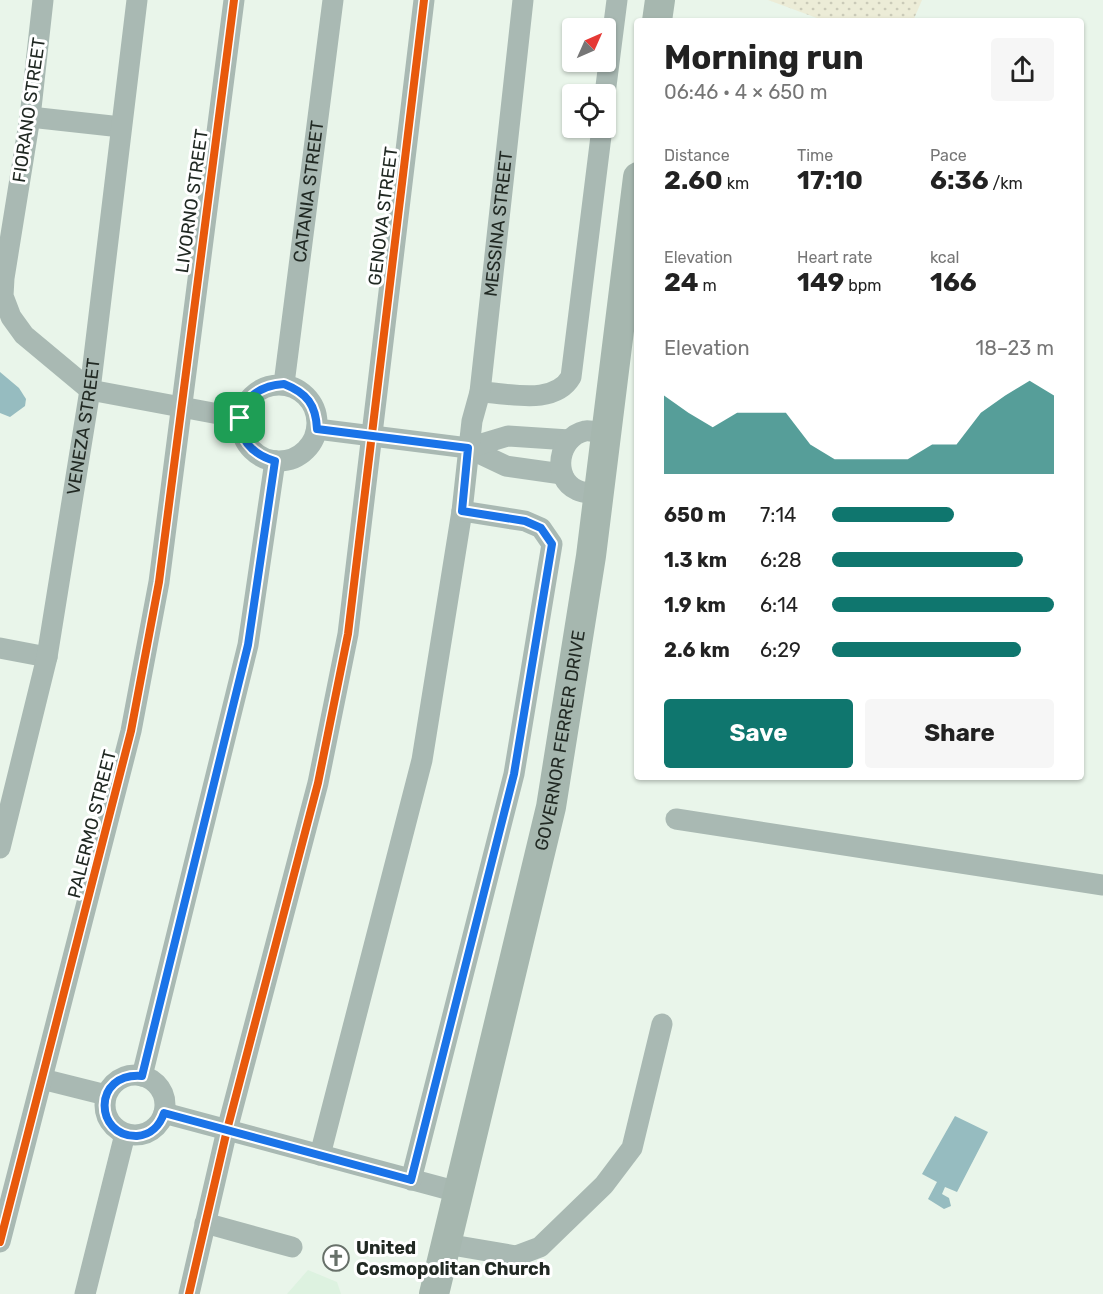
<!DOCTYPE html>
<html lang="en">
<head>
<meta charset="utf-8">
<style>
	:root { --surface:#fff; --page:#f6f6f6; --text:#222; --muted:#767676; --accent:#0f766e }
	body { margin:0; font-family:Rubik,sans-serif; background:var(--page); color:var(--text); height:100vh; display:flex; flex-direction:column; font-size:22px; white-space:nowrap }
	* { box-sizing:border-box; margin:0 }
	p { font-size:20px; color:var(--muted) }
	.icon { flex:none; width:33px; height:33px; fill:none; stroke:currentColor; stroke-width:2; stroke-linecap:round; stroke-linejoin:round }
	.map { position:relative; flex:1; overflow:hidden }
	.drawer { position:absolute; left:634px; top:18px; width:450px; height:762px; display:flex; flex-direction:column; background:var(--surface); border-radius:6px; box-shadow:0 2px 4px #0004 }
	.drawer>* { flex:none }
	.needle { width:39px; rotate:45deg }
	.fabs { position:absolute; left:562px; top:18px; display:grid; gap:12px }
	.fabs a { display:grid; place-items:center; width:54px; height:54px; border-radius:6px; background:var(--surface); box-shadow:0 2px 4px #0004; font-size:30px }
	.pin { position:absolute; display:grid; place-items:center; width:51px; height:51px; color:#fff; margin:-26px; border-radius:12px; box-shadow:0 3px 9px #0006 }
	.round { display:grid; place-items:center; flex:none; width:63px; height:63px; border-radius:6px; background:var(--page) }
	.summary { display:flex; align-items:center; justify-content:space-between; height:102px; padding:0 30px }
	h1 { font-size:33px; font-weight:700; line-height:45px }
	.metrics { display:grid; grid-template-columns:repeat(3,1fr); gap:9px; height:102px; padding:6px 30px }
	.metrics div { display:grid; align-content:center }
	.metrics b { font-size:26px; font-weight:700 }
	.metrics small { font-size:16px; font-weight:400 }
	.metrics p { font-size:16px }
	.chart { height:168px; padding:12px 30px }
	.chart p { display:flex; justify-content:space-between }
	.chart svg { width:100%; height:108px; margin-top:6px; fill:var(--accent); opacity:.7 }
	.action { display:flex; gap:12px; margin-top:auto; padding:12px 30px }
	.action a { flex:1; height:69px; border-radius:6px; background:var(--accent); color:#fff; font-size:24px; font-weight:700; line-height:69px; text-align:center }
	.action a+a { background:var(--page); color:var(--text) }
	ul { padding:0 30px; list-style:none; font-size:20px }
	li { display:grid; grid-template-columns:96px 72px 1fr; align-items:center; height:45px }
	li i { height:15px; border-radius:8px; background:var(--accent) }
	.map>svg:first-child { display:block }
</style>
</head>
<body>
<div class="map">
<svg width="1103" height="1294" viewBox="0 0 1103 1294">
	<defs>
		<pattern id="grass-dots" width="8" height="8" patternUnits="userSpaceOnUse" patternTransform="scale(1.5)"><rect width="8" height="8" fill="#ececd7"/><path d="M2 2h.1M6 6h.1" fill="none" stroke="#cacab8" stroke-width="1.8" stroke-linecap="round"/></pattern>
	</defs>
	<rect width="100%" height="100%" fill="#e9f5ea"/>
	<path fill="#ddf2e0" d="M 308,1270 L 337,1282 L 341,1294 L 287,1294 Z"/>
	<path fill="url(#grass-dots)" d="M 768,0 L 922,0 L 913,21 L 825,21 Z"/>
	<g fill="#96bcc0">
		<path d="M 0,372 L 19,388 L 26,399 L 25,406 L 10,417 L 0,413 Z"/>
		<path d="M 955,1116 L 988,1132 L 957,1192 L 945,1187 L 942,1194 L 949,1198 L 951,1206 L 944,1209 L 928,1199 L 937,1182 L 922,1174 Z"/>
	</g>
	<g fill="none" stroke-linecap="round" stroke-linejoin="round">
		<g stroke="#a9b9b3" stroke-width="21">
			<path d="M 43,0 L 30,117 L 4,278 L 3,296 L 11,317 L 24,335 L 90,390 L 240,418"/>
			<path d="M 605,94 L 617,0"/>
			<path d="M 30,117 L 121,127"/>
			<path id="s1" d="M 284,384 L 333,0"/>
			<circle cx="279" cy="423" r="38"/>
			<path d="M 480,392 C 509,393 554,406 571,377 L 602,128"/>
			<path d="M 317,429 L 468,448 L 506,466 L 562,474"/>
			<path d="M 468,448 L 508,436 L 569,440"/>
			<path d="M 596,494 C 591,493 583,493 577,490 C 551,478 558,437 585,431 C 591,430 599,433 605,434"/>
			<path d="M 0,648 L 47,657"/>
			<path d="M 676,819 L 1103,885"/>
			<path id="s2" d="M 0,848 L 47,657 L 90,390 L 137,0"/>
			<circle cx="135" cy="1105" r="30"/>
			<path d="M 142,1076 L 248,645 L 275,461"/>
			<path d="M 42,1079 L 106,1095"/>
			<path d="M 164,1113 L 458,1192"/>
			<path id="s3" d="M 320,1155 L 422,760 L 462,511 L 472,421 L 480,392 L 523,0"/>
			<path d="M 411,1180 L 514,774 L 552,544 L 541,528 L 525,521 L 462,511"/>
			<path d="M 205,1223 L 292,1247"/>
			<path d="M 0,1242 L 131,731 L 159,582 L 234,0"/>
			<path d="M 446,1244 L 516,1256 L 540,1247 L 604,1185 L 632,1148 L 662,1024"/>
			<path d="M 85,1294 L 125,1134"/>
			<path d="M 189,1294 L 227,1130 L 318,783 L 348,634 L 424,0"/>
		</g>
		<g stroke="#a6b7af" stroke-width="30">
			<path d="M 657,21 L 660,0"/>
			<path id="s4" d="M 434,1294 L 551,807 L 591,556 L 638,177"/>
		</g>
		<g stroke="#fff" stroke-width="11">
			<g id="cycleway">
				<path d="M 0,1242 L 131,731 L 159,582 L 234,0"/>
				<path d="M 189,1294 L 227,1130 L 318,783 L 348,634 L 424,0"/>
			</g>
		</g>
		<use href="#cycleway" stroke="#e8590c" stroke-width="8"/>
	</g>
	<g fill="none" stroke-linecap="round" stroke-linejoin="round">
		<g stroke="#fff" stroke-width="12">
			<path id="route" d="M 284,384 C 307,393 316,405 317,429 L 468,448 L 462,511 L 525,521 L 541,528 L 552,544 L 514,774 L 411,1180 L 164,1113 C 160,1125 151,1135 137,1136 C 94,1137 92,1072 142,1076 L 248,645 L 275,461 C 224,447 230,387 284,384 Z"/>
		</g>
		<use href="#route" stroke="#1a73e8" stroke-width="8"/>
	</g>
	<defs>
		<g id="church-ring" transform="scale(1.35)"><circle r="9.5" fill="#fff" stroke="#677069" stroke-width="1.5"/><path d="M-1.2-6h2.4v3.5h3.3v2.4h-3.3V6h-2.4V-.1h-3.3v-2.4h3.3Z" fill="#677069"/></g>
	</defs>
	<g fill-rule="evenodd">
		<use href="#church-ring" x="336" y="1258"/>
	</g>
	<g text-anchor="middle" stroke-width="6" stroke-linejoin="round" paint-order="stroke">
		<g font-size="18" fill="#212923" stroke="#fff">
			<text transform="translate(29 110) rotate(-82)" y="6">FIORANO STREET</text>
			<text dy="6" stroke="none"><textPath href="#s1" startOffset="194">CATANIA STREET</textPath></text>
			<text transform="translate(192 201) rotate(-82)" y="6">LIVORNO STREET</text>
			<text transform="translate(383 216) rotate(-83)" y="6">GENOVA STREET</text>
			<text dy="6" stroke="none"><textPath href="#s3" startOffset="950">MESSINA STREET</textPath></text>
			<text dy="6" stroke="none"><textPath href="#s2" startOffset="430">VENEZA STREET</textPath></text>
			<text dy="6" stroke="none"><textPath href="#s4" startOffset="568">GOVERNOR FERRER DRIVE</textPath></text>
			<text transform="translate(92 824) rotate(-76)" y="6">PALERMO STREET</text>
		</g>
		<g font-size="18" font-weight="bold" fill="#212923" stroke="#fff" text-anchor="start">
			<text x="356" y="1254">United<tspan x="356" dy="21">Cosmopolitan Church</tspan></text>
		</g>
	</g>
</svg>
<div class="fabs">
<a><svg class="needle" viewBox="-14 -14 28 28"><path d="M0-13l5 13h-10z" fill="#e53935"/><path d="M0 13l5-13h-10z" fill="#767676"/></svg></a>
<a><svg class="icon" aria-label="locate" viewBox="0 0 24 24"><circle cx="12" cy="12" r="6"/><path d="M12 2v4M12 18v4M2 12h4M18 12h4"/></svg></a>
</div>
<div class="pin" style="left:240px;top:418px;background:#1e9e55"><svg class="icon" aria-label="arrive" viewBox="0 0 24 24"><path d="M6 21V4h12l-3 4 3 4H6"/></svg></div>
<section class="drawer">
<div class="summary"><div><h1>Morning run</h1><p>06:46 · 4 × 650 m</p></div><a class="round"><svg class="icon" aria-label="share" viewBox="0 0 24 24"><path d="M12 15V3M7 8l5-5 5 5M5 13v7h14v-7"/></svg></a></div>
<div class="metrics">
<div><p>Distance</p><b>2.60<small> km</small></b></div>
<div><p>Time</p><b>17:10</b></div>
<div><p>Pace</p><b>6:36<small> /km</small></b></div>
</div>
<div class="metrics">
<div><p>Elevation</p><b>24<small> m</small></b></div>
<div><p>Heart rate</p><b>149<small> bpm</small></b></div>
<div><p>kcal</p><b>166</b></div>
</div>
<div class="chart"><p><span>Elevation</span>18–23 m</p>
<svg viewBox="0 0 160 44" preserveAspectRatio="none"><path d="M0 44V12L10 19L20 25L30 19L40 19L50 19L60 32L70 38L80 38L90 38L100 38L110 32L120 32L130 19L140 12L150 6L160 12V44z"/></svg>
</div>
<ul>
<li><b>650 m</b>7:14<i style="width:55%"></i></li>
<li><b>1.3 km</b>6:28<i style="width:86%"></i></li>
<li><b>1.9 km</b>6:14<i style="width:100%"></i></li>
<li><b>2.6 km</b>6:29<i style="width:85%"></i></li>
</ul>
<div class="action"><a>Save</a><a>Share</a></div>
</section>
</div>
</body>
</html>
